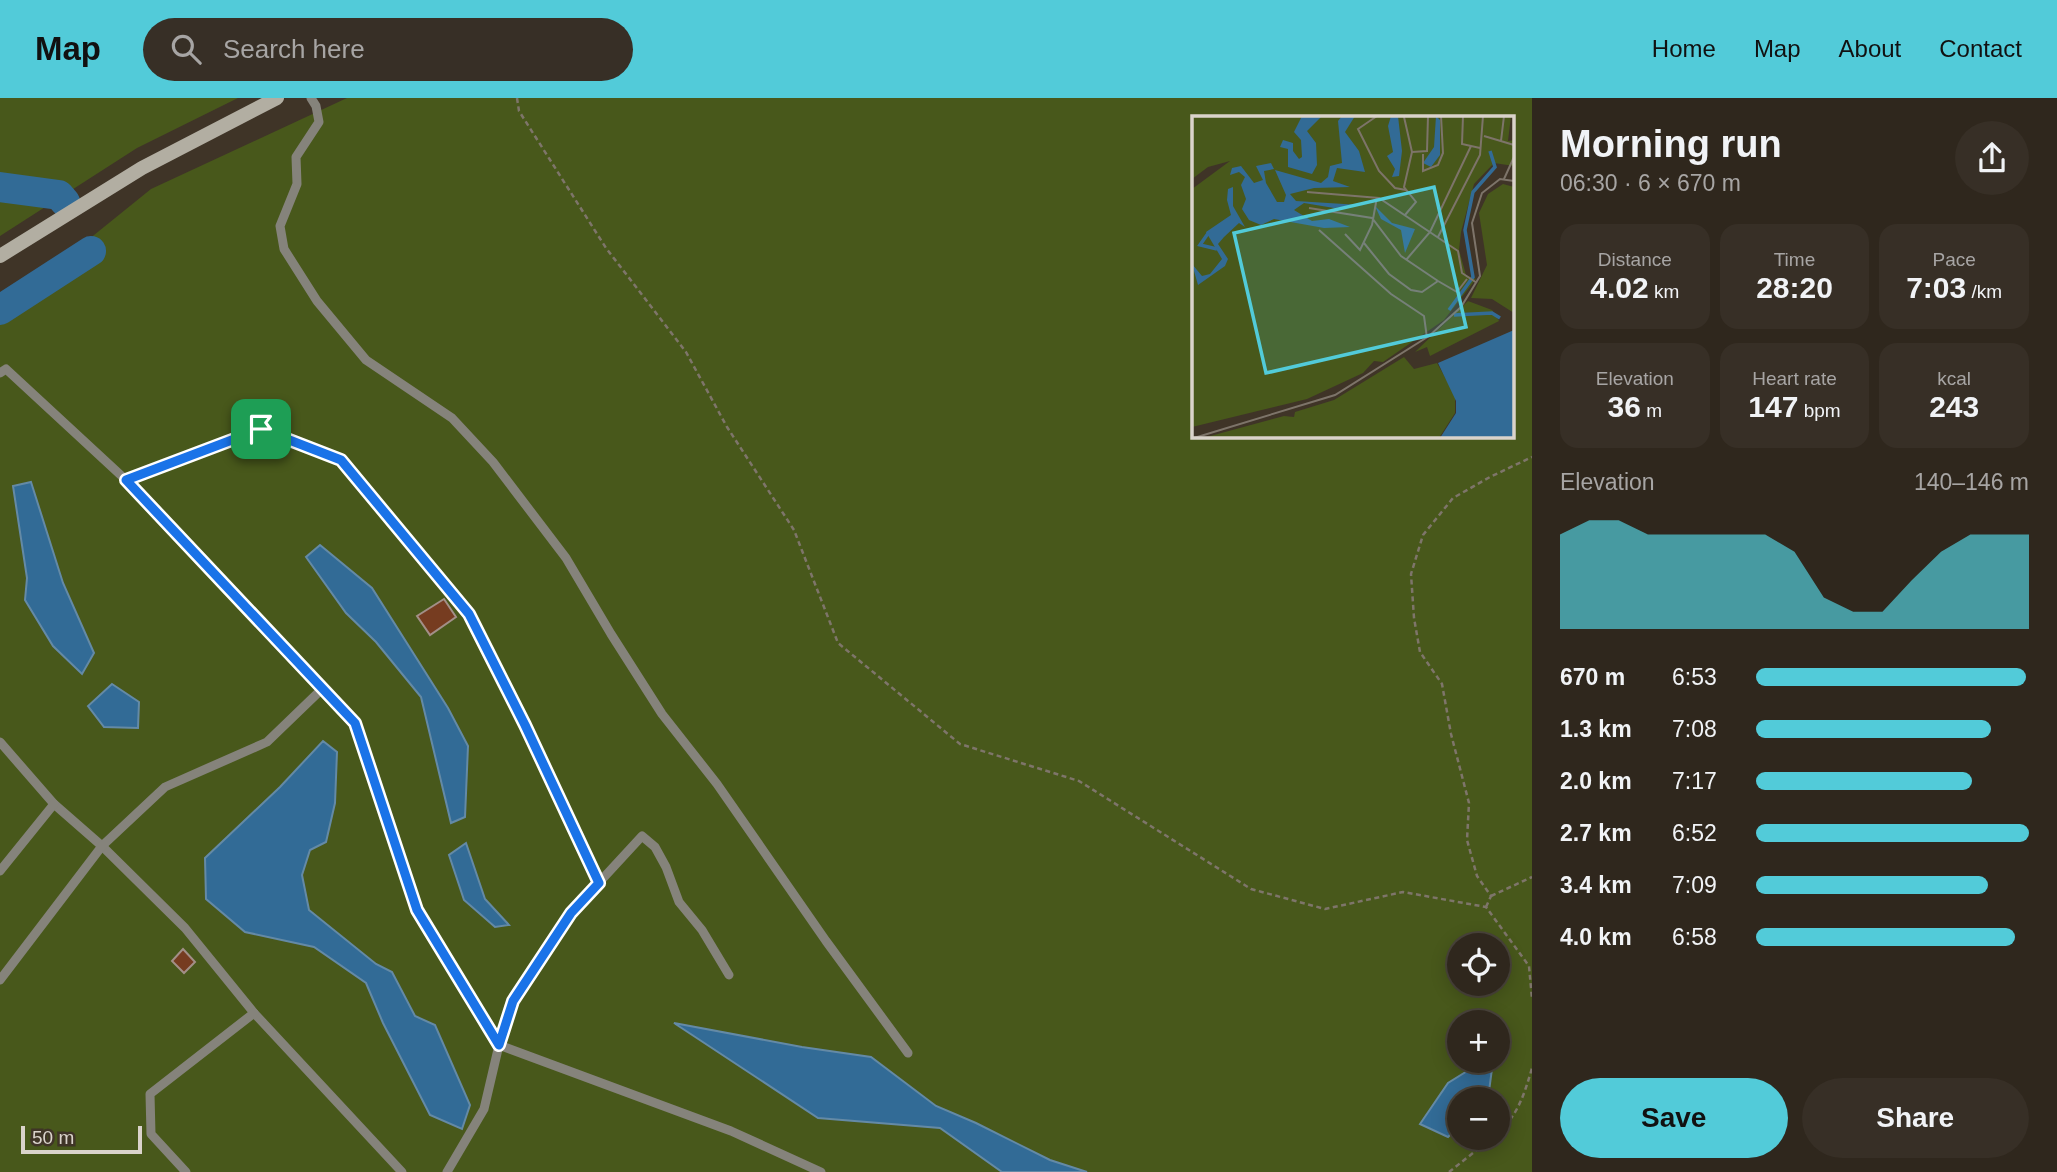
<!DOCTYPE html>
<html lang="en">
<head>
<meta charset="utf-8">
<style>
	:root { --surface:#2f271d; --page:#372f26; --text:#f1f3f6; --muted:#a7a5a4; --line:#4a443b; --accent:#52cbd9 }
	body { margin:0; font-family:Helvetica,sans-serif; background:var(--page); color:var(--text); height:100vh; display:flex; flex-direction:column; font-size:26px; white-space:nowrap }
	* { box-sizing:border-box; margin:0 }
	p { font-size:23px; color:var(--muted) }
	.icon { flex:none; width:38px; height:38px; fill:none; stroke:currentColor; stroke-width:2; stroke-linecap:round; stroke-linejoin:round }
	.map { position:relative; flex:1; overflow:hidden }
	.sheet { display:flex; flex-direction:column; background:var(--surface); width:525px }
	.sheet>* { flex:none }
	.buttons { position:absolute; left:1447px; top:835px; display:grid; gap:14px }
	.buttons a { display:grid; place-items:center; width:63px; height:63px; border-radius:50%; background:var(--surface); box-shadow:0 4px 18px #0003,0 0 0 2px var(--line); font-size:35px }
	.scale { position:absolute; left:21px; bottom:18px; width:121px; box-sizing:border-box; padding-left:7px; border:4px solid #dad3cb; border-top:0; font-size:19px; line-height:24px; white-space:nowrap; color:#dad3cb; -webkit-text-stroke:5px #3f3427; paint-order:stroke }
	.pin { position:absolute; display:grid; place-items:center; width:60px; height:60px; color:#fff; margin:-30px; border-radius:14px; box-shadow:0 4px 10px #0006 }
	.round { display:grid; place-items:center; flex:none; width:74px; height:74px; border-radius:37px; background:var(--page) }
	.head { display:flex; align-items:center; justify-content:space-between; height:119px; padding:0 28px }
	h1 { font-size:38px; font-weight:700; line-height:52px }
	.figures { display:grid; grid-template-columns:repeat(3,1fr); gap:10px; height:119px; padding:7px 28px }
	.figures div { display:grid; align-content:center; border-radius:18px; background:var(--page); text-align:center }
	.figures b { font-size:30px; font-weight:700 }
	.figures small { font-size:19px; font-weight:400 }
	.figures p { font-size:19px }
	.chart { height:196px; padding:14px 28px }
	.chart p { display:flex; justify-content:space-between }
	.chart svg { width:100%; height:126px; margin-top:7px; fill:var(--accent); opacity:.7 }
	.button { display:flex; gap:14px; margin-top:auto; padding:14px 28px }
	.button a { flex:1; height:80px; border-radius:42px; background:var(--accent); color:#111; font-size:28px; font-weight:700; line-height:80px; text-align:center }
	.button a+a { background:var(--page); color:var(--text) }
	ul { padding:0 28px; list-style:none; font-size:23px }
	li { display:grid; grid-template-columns:112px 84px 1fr; align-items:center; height:52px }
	li i { height:18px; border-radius:9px; background:var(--accent) }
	header { display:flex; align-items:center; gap:42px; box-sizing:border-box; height:98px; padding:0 35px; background:var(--accent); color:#111 }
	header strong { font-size:33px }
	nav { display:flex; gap:38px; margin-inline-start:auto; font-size:24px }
	.search { width:490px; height:63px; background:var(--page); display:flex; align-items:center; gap:18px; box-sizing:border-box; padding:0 24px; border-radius:38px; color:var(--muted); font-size:26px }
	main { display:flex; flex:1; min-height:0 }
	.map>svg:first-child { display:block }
</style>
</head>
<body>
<header>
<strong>Map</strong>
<div class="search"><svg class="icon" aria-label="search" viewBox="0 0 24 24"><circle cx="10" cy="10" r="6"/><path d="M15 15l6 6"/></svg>Search here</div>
<nav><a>Home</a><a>Map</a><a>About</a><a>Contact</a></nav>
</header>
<main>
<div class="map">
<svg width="1532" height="1074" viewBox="0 0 1532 1074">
	<rect width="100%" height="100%" fill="#3f3427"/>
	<g fill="#48581b" fill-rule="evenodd">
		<path d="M 0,0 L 238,0 L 137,50 L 0,138 Z"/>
		<path d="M 347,0 L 1532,0 L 1532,1074 L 0,1074 L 0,213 L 151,91 ZM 1194,19 L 1513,19 L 1513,338 L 1194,338 ZM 1460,847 L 1498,847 L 1498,886 L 1460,886 ZM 1460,924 L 1498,924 L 1498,962 L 1460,962 ZM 1460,1001 L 1498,1001 L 1498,1040 L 1460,1040 Z"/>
	</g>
	<g fill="#326b96" stroke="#648aa6" stroke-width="2">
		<path d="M 31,384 L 63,485 L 94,555 L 82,576 L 53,548 L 25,502 L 27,480 L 13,388 Z"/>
		<path d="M 320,447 L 372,490 L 448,610 L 468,648 L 465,719 L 451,725 L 421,599 L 376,544 L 346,515 L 306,459 Z"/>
		<path d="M 112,586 L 139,604 L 138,630 L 104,629 L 88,608 Z"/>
		<path d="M 323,643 L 337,654 L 335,705 L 326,744 L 310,752 L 302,777 L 309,812 L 376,866 L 392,874 L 415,918 L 435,927 L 470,1007 L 462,1031 L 430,1017 L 383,925 L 366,885 L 314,849 L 245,834 L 206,801 L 205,760 L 280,689 Z"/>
		<path d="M 466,745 L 485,801 L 509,827 L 495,829 L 464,802 L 449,757 Z"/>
		<path d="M 674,925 L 802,949 L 871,959 L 936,1008 L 976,1025 L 1050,1062 L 1087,1074 L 1002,1074 L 940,1030 L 818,1020 Z"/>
		<path d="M 1485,962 L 1493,963 L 1488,1001 L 1460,1001 L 1459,1028 L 1448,1039 L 1420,1026 L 1448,985 Z"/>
	</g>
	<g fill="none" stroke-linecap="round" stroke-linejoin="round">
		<g stroke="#326b96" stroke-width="30">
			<path d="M 0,89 L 59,97 L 65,104"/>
			<path d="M 0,212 L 91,153"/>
		</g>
	</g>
	<g fill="#763c20" stroke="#a28f87" stroke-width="2">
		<path d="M 444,501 L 456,519 L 430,537 L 417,518 Z"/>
		<path d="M 183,851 L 195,864 L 184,875 L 172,863 Z"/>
	</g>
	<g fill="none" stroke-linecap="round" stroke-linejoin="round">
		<g stroke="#7e756a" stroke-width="2.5" stroke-dasharray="5 3.5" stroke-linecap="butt">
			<path d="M 517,0 L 519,13 L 606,150 L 686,254 L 727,329 L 794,432 L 838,545 L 960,646 L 1079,683 L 1251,791 L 1325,811 L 1403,794 L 1486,809 L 1529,868 L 1532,901"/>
			<path d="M 1491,798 L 1532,779"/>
			<path d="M 1486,809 L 1491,798 L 1477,778 L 1467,742 L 1469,705 L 1451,636 L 1442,586 L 1420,554 L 1414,520 L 1411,476 L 1423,437 L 1453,400 L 1490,379 L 1532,359"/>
			<path d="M 1498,1034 C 1518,1018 1525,994 1532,970"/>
			<path d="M 1449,1074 L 1492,1040"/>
		</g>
		<g stroke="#85837b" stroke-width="9">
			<path d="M 311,0 L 316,8 L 319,24 L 296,59 L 297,86 L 280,128 L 284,151 L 317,203 L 366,262 L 452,320 L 493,364 L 566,460 L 611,536 L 662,616 L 717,686 L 826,843 L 908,955"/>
			<path d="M 0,275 L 6,271 L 126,382 L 355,625 L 417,812 L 499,947 L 731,1033 L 821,1074"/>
			<path d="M 126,382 L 261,331 L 341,362 L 469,516 L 525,627 L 599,785"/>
			<path d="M 0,644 L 54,706 L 102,748 L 185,830 L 254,915 L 402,1074"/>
			<path d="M 0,773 L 54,706"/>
			<path d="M 0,882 L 102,748 L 165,689 L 267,644 L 323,590"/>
			<path d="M 186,1074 L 151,1036 L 150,996 L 254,915"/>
			<path d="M 447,1074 L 484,1011 L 499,947 L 513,903 L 571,815 L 642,738 L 655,749 L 666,769 L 679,804 L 702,832 L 729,877"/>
		</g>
		<path stroke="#b2aea2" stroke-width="14" d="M 0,158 L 142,70 L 277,0"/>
	</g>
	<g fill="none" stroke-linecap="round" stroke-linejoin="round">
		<g stroke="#fff" stroke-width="14">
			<path id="route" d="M 261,331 L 341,362 L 469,516 L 525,627 L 599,785 L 571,815 L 513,903 L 499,947 L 417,812 L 355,625 L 126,382 Z"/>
		</g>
		<use href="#route" stroke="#1a73e8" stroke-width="9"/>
	</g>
	<g transform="translate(1192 18)">
		<rect width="322" height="322" fill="#3f3427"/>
		<path d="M 0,0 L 319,0 L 316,25 L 322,24 L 322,50 L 302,47 L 282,68 L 269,116 L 267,134 L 274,159 L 284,163 L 252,204 L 191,246 L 182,245 L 171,257 L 115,283 L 0,311 L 0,73 L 38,45 L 16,51 L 0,63 ZM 311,68 L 322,71 L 322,197 L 300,183 L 279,182 L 295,149 L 287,97 L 296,78 ZM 276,185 L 300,194 L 307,205 L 238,240 L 235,231 L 223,236 ZM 212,241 L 222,253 L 245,247 L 263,279 L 263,297 L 247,322 L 11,322 L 92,300 L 102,301 L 103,296 L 142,284 Z" fill="#48581b"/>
		<path d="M 110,0 L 129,1 L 115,15 L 124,27 L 125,49 L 120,58 L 96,51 L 96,33 L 88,31 L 91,24 L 101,27 L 101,35 L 107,43 L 110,41 L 109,24 L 102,16 ZM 150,0 L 163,0 L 153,16 L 167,35 L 173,56 L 145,52 L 141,65 L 158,71 L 122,72 L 98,78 L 104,85 L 168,89 L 142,92 L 112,87 L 102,94 L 120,105 L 137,103 L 158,111 L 132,112 L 82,103 L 69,109 L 57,104 L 50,93 L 54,83 L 49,69 L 53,61 L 47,56 L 38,59 L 40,52 L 49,50 L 62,67 L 71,64 L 64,50 L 79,47 L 82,53 L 72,55 L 74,67 L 85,86 L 92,86 L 94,79 L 83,54 L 129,67 L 136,61 L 138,50 L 150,47 L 146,5 ZM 199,0 L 206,0 L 210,35 L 207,60 L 200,61 L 203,53 L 195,40 L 201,36 L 196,10 ZM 244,0 L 248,4 L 248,39 L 239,51 L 231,47 L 242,31 ZM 41,71 L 41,90 L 53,111 L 47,107 L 32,121 L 26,128 L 36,143 L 33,150 L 6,169 L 0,148 L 10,160 L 18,158 L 30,143 L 14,116 L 39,99 L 35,84 L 36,73 ZM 183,90 L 200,107 L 223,113 L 213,137 L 209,114 L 189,103 ZM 322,214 L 322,322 L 248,322 L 264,297 L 264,285 L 246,247 Z" fill="#326b96"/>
		<path fill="none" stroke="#326b96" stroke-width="3.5" d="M 17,116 L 8,129 L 25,133M 257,194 L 281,161 L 273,114 L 281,76 L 303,51 L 298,35M 262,199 L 300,197 L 308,202"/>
		<path fill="none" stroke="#7d7469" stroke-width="2" d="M 185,0 L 166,13 L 187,55 L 203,72 L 214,74M 271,0 L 270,28 L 288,32M 212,1 L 220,36 L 212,71 L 224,86 L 213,99M 292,20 L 322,29M 309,25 L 312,0M 220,36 L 235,35 L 236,0M 231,38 L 231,55 L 246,49 L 251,37 L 249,0M 312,63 L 322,41M 115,76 L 187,82 L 266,135 L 270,157 L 285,167M 117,92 L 180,102 L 209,140 L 246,165 L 265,176 L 275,163M 127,114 L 199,178 L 232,200 L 235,222M 153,118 L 168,134 L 180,109 L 185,81M 246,121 L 288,39 L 291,0M 172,127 L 197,158 L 219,174 L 230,176 L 246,165M 214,144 L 238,116 L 279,30M 2,322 L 143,279 L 237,220 L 269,191 L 288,160 L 280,107 L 290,77 L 308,63 L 322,65"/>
		<path fill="#52cbd9" fill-opacity="0.15" stroke="#52cbd9" stroke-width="3.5" d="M 242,71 L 274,211 L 74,257 L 42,117 Z"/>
		<rect width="322" height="322" fill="none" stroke="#dad3cb" stroke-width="3.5"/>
	</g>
</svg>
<div class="buttons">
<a><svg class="icon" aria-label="locate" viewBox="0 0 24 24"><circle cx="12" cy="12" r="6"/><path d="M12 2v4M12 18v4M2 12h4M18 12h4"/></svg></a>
<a>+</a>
<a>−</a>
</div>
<div class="scale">50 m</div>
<div class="pin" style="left:261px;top:331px;background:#1e9e55"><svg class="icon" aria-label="arrive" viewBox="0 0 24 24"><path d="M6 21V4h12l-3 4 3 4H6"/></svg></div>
</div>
<section class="sheet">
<div class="head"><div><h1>Morning run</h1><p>06:30 · 6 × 670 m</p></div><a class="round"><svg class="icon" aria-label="share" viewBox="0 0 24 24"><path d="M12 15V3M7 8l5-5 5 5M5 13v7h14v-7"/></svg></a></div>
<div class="figures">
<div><p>Distance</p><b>4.02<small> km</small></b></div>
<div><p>Time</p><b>28:20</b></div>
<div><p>Pace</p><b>7:03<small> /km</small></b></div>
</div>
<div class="figures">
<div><p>Elevation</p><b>36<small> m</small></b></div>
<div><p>Heart rate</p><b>147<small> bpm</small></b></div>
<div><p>kcal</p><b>243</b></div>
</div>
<div class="chart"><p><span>Elevation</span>140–146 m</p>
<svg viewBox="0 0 160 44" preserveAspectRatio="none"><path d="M0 44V11L10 6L20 6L30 11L40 11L50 11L60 11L70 11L80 17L90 33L100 38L110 38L120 27L130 17L140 11L150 11L160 11V44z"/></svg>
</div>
<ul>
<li><b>670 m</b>6:53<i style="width:99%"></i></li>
<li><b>1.3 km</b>7:08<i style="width:86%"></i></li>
<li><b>2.0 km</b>7:17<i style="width:79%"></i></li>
<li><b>2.7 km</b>6:52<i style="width:100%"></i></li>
<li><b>3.4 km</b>7:09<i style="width:85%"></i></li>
<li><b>4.0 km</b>6:58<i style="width:95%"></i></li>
</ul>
<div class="button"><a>Save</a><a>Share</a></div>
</section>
</main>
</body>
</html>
